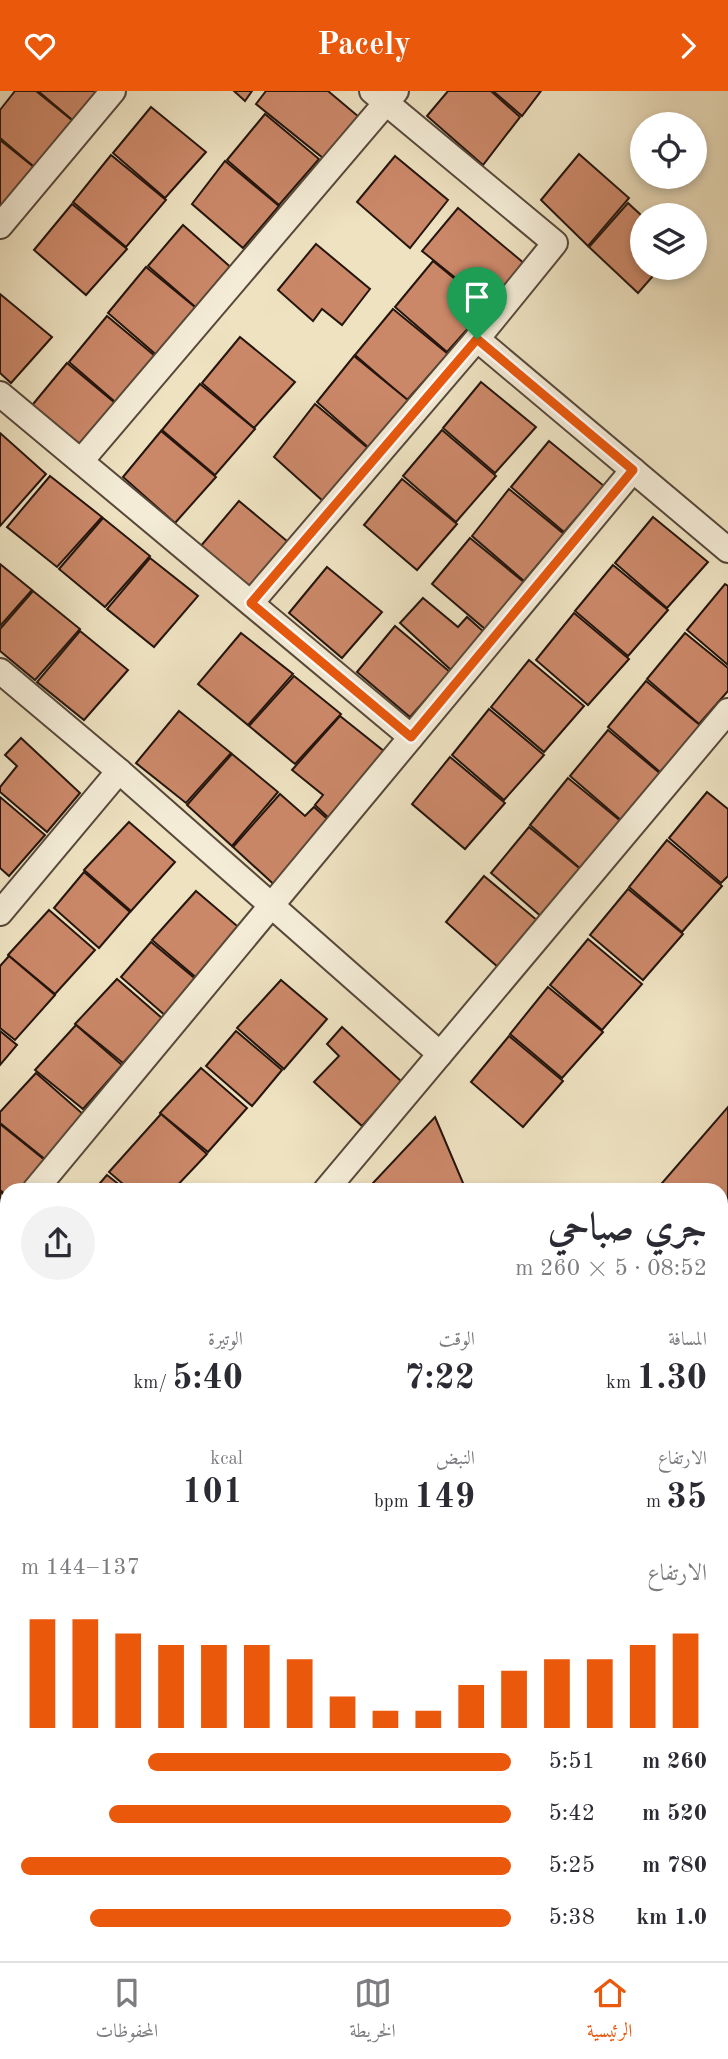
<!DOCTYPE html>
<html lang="ar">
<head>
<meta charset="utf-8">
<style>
	:root { --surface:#fff; --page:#f2f2f3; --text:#2b2b33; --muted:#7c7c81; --line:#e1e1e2; --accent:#ea580c }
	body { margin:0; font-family:"Old Standard TT",Amiri,serif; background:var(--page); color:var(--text); direction:rtl; height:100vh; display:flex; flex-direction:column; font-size:26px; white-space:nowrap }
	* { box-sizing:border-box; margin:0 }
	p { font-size:23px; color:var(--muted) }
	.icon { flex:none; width:38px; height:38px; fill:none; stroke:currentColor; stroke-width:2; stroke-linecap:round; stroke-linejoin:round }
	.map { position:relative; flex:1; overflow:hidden; direction:ltr }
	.panel { position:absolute; left:0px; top:1092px; width:728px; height:779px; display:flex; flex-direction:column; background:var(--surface); border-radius:21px 21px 0 0; box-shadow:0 4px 10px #0003; direction:rtl }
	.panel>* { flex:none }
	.buttons { position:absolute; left:630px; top:21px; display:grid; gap:14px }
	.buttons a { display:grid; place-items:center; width:77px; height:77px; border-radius:50%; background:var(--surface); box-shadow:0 4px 10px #0003; font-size:35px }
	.pin { position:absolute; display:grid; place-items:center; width:60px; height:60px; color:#fff; margin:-72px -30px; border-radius:50% 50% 50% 0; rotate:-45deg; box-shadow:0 0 7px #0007 }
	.pin .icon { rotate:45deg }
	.round { display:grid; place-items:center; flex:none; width:74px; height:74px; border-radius:37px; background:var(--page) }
	.summary { display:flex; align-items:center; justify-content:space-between; height:119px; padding:0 21px }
	h1 { font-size:38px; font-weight:600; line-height:52px }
	.stats { display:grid; grid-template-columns:repeat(3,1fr); gap:10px; height:119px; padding:7px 21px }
	.stats div { display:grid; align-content:center }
	.stats b { font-size:35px; font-weight:600 }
	.stats small { font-size:19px; font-weight:400 }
	.stats p { font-size:19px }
	.chart { height:196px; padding:14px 21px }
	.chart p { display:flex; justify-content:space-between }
	.chart svg { width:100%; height:126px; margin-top:7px; stroke:var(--accent); stroke-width:6 }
	ul { padding:0 21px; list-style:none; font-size:23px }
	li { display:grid; grid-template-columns:112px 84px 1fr; align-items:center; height:52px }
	li i { height:18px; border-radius:9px; background:var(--accent) }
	header { display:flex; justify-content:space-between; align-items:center; height:91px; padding:0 21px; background:var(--accent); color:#fff; font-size:32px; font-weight:600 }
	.menu { display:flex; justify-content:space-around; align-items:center; height:98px; border-top:2px solid var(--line); background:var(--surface); font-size:19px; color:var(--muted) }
	.menu a { display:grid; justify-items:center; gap:4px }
	.menu .active { color:var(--accent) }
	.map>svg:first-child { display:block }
</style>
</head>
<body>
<header><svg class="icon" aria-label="forward" viewBox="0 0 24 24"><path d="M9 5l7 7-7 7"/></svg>Pacely<svg class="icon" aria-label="heart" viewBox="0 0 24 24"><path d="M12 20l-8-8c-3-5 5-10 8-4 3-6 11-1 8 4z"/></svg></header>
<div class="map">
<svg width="728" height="1870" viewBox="0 0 728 1870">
	<rect width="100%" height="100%" fill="#eee2c1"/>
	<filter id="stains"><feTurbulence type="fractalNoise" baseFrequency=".00286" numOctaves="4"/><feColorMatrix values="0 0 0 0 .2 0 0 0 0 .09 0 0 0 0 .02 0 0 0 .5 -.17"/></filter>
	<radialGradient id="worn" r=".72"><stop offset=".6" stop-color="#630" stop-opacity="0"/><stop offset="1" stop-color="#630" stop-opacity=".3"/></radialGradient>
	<g fill="#cb8869" stroke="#25150d" stroke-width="2">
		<path d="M 15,0 L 36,0 L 78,34 L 39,80 L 0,47 L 0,19 Z"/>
		<path d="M 38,0 L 105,0 L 76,32 Z"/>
		<path d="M 234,0 L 252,0 L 245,10 Z"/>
		<path d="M 266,0 L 328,0 L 359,26 L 323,67 L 256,13 Z"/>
		<path d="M 448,0 L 491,0 L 520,26 L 483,74 L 427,25 Z"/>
		<path d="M 493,0 L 541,0 L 522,25 Z"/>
		<path d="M 151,16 L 206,61 L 165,107 L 113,62 Z"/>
		<path d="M 265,23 L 319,68 L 279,114 L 227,69 Z"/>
		<path d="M 0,49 L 40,81 L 0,127 Z"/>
		<path d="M 579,63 L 629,107 L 588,155 L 541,109 Z"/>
		<path d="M 111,64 L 166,109 L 126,156 L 73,111 Z"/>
		<path d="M 395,65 L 448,109 L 410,157 L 357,111 Z"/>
		<path d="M 225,70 L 279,115 L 243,157 L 192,113 Z"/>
		<path d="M 628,112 L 642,125 L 642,177 L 660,177 L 638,202 L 589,156 Z"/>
		<path d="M 72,113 L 127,158 L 86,204 L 34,159 Z"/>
		<path d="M 458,117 L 525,173 L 489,214 L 422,160 Z"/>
		<path d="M 183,134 L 235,180 L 200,220 L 148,175 Z"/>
		<path d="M 316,153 L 370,198 L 342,234 L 322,218 L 313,230 L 278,199 Z"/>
		<path d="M 433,170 L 488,215 L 447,261 L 395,216 Z"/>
		<path d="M 146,176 L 201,221 L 160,267 L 108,222 Z"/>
		<path d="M 0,203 L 52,246 L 11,292 L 0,282 Z"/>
		<path d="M 393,218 L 448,263 L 407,309 L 355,264 Z"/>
		<path d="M 107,225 L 161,270 L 121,316 L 69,271 Z"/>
		<path d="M 240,246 L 295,291 L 254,337 L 202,292 Z"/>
		<path d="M 354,265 L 409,310 L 369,357 L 317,311 Z"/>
		<path d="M 67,272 L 121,317 L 81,364 L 29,318 Z"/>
		<path d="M 481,291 L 536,336 L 495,382 L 443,337 Z"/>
		<path d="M 200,293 L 255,338 L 215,384 L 162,339 Z"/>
		<path d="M 315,313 L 369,358 L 324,411 L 274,366 Z"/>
		<path d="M 442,339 L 496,385 L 456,431 L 403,385 Z"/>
		<path d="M 161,340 L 216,386 L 175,432 L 123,386 Z"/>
		<path d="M 0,342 L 46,383 L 0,435 Z"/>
		<path d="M 549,350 L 604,395 L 564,441 L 511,396 Z"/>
		<path d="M 50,385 L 102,426 L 57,476 L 7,436 Z"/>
		<path d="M 402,388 L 457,433 L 417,479 L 364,434 Z"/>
		<path d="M 509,398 L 564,443 L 524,490 L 472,445 Z"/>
		<path d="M 239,410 L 293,455 L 253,501 L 200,456 Z"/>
		<path d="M 653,426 L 708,471 L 667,517 L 615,472 Z"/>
		<path d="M 103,427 L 150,465 L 105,516 L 59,478 Z"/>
		<path d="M 470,447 L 525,492 L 485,538 L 432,493 Z"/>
		<path d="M 150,467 L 198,505 L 154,556 L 107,518 Z"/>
		<path d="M 0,473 L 32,499 L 0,535 Z"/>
		<path d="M 613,474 L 668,519 L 628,565 L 575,520 Z"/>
		<path d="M 327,476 L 382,521 L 342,567 L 289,522 Z"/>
		<path d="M 725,493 L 728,495 L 728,574 L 687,539 Z"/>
		<path d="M 33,500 L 80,538 L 35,589 L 0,560 L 0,538 Z"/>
		<path d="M 423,507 L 458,536 L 467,526 L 484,541 L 451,579 L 400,532 Z"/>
		<path d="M 574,522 L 629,568 L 588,614 L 536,569 Z"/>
		<path d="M 395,535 L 450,581 L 410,626 L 357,581 Z"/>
		<path d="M 80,540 L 128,579 L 84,629 L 37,591 Z"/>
		<path d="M 241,542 L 293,583 L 248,634 L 198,593 Z"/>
		<path d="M 685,542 L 728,577 L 728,600 L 699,633 L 647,588 Z"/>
		<path d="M 529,569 L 584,615 L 544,661 L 491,616 Z"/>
		<path d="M 294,585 L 341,623 L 295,673 L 249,635 Z"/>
		<path d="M 646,590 L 701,635 L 660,681 L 608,636 Z"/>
		<path d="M 489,618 L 544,664 L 504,709 L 452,664 Z"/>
		<path d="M 179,620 L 231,662 L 186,712 L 136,672 Z"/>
		<path d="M 340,625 L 390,665 L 333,731 L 315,714 L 323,704 L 292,679 Z"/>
		<path d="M 608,639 L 662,684 L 622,730 L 570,685 Z"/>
		<path d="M 21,647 L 80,702 L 47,741 L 0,701 L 0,696 L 17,675 L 5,664 Z"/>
		<path d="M 232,663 L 278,701 L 232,755 L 187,714 Z"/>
		<path d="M 450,666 L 505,712 L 465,758 L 412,713 Z"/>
		<path d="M 568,687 L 623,732 L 582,779 L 530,734 Z"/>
		<path d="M 707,701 L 728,718 L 728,785 L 721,792 L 669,747 Z"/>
		<path d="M 280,703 L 305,725 L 314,716 L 333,733 L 280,799 L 233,756 Z"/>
		<path d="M 0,706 L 45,744 L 9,785 L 0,777 Z"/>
		<path d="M 129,731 L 175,771 L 131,820 L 84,779 Z"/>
		<path d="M 529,736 L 584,781 L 543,827 L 491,782 Z"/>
		<path d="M 667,749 L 722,795 L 682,841 L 629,796 Z"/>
		<path d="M 84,781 L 130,821 L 99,857 L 54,817 Z"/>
		<path d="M 484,785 L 538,830 L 498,876 L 446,831 Z"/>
		<path d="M 628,798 L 683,843 L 643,889 L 590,844 Z"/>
		<path d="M 196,800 L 243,840 L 199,889 L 152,849 Z"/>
		<path d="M 49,819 L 95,859 L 55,903 L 8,864 Z"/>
		<path d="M 588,848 L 642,893 L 602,939 L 550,894 Z"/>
		<path d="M 151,851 L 198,890 L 167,926 L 121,886 Z"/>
		<path d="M 9,865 L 55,904 L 15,949 L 0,937 L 0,875 Z"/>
		<path d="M 117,888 L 163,928 L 123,972 L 75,933 Z"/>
		<path d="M 281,889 L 327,928 L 284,978 L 237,937 Z"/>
		<path d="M 548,896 L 603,941 L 562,987 L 510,943 Z"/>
		<path d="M 76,934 L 122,974 L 83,1018 L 35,979 Z"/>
		<path d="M 342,936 L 402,991 L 362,1035 L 314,991 L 339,965 L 327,953 Z"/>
		<path d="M 0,940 L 17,954 L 0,974 Z"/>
		<path d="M 236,940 L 282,979 L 252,1015 L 206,975 Z"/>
		<path d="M 509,945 L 563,990 L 523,1036 L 471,991 Z"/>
		<path d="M 201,977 L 247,1017 L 208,1061 L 160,1022 Z"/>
		<path d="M 36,982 L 84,1024 L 46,1069 L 0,1032 L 0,1021 Z"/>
		<path d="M 728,1016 L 728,1385 L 721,1388 L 721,1099 L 656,1099 Z"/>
		<path d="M 161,1023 L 207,1063 L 173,1099 L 130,1099 L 109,1081 Z"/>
		<path d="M 435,1026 L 466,1099 L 375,1099 L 373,1092 Z"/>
		<path d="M 0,1033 L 46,1070 L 22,1099 L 7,1099 L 7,1105 L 0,1099 Z"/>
		<path d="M 107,1084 L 126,1099 L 94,1099 Z"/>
		<path d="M 0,1101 L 7,1106 L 7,1117 L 0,1126 Z"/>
		<path d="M 7,1198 L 7,1252 L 0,1247 L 0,1206 Z"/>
		<path d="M 0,1251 L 7,1256 L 7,1304 L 0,1311 Z"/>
		<path d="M 7,1360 L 7,1416 L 0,1411 L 0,1368 Z"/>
		<path d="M 0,1418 L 7,1424 L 7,1461 L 0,1468 Z"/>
		<path d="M 7,1574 L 7,1664 L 0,1672 L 0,1581 Z"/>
		<path d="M 7,1667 L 7,1694 L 0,1688 L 0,1675 Z"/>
		<path d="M 185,1864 L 240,1864 L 235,1870 L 191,1870 Z"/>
	</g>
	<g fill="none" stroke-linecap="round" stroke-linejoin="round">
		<g stroke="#57483a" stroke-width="28">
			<g id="street">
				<path d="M 0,135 L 113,0"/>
				<path d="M 477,248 L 728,459"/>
				<path d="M 0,303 L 411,646"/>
				<path d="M 81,370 L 396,0"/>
				<path d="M 251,512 L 477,248 L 555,152 L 372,0"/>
				<path d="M 0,580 L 119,680 L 440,963"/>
				<path d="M 0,822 L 119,680"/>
				<path d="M 35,1099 L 633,379"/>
				<path d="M 326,1099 L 728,620"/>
				<path d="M 0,1141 L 7,1133"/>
				<path d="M 0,1488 L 7,1480"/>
				<path d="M 0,1535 L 7,1542"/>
				<path d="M 249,1870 L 255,1864"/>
			</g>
		</g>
		<g stroke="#25150d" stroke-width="42">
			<path id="highway" d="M 11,1864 L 18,1870"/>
		</g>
		<use href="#street" stroke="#f4ecd7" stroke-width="24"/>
		<use href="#highway" stroke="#eee2c1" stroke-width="38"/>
	</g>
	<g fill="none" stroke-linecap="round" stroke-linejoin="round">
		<g stroke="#fff" stroke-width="14">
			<path id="route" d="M 477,248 L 633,379 L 411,646 L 251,512 Z"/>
		</g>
		<use href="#route" stroke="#ea580c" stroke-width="9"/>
	</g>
	<rect width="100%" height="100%" filter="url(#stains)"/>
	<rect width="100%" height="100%" fill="url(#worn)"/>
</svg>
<div class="buttons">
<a><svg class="icon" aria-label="locate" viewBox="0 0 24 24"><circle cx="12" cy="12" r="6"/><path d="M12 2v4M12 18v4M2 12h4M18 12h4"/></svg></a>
<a><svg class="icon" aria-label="layers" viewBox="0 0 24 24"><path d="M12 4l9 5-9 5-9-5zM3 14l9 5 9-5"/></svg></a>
</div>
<div class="pin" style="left:477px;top:248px;background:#1e9e55"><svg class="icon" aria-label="arrive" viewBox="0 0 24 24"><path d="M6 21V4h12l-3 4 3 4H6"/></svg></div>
<section class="panel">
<div class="summary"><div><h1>جري صباحي</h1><p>08:52 · 5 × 260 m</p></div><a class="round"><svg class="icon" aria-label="share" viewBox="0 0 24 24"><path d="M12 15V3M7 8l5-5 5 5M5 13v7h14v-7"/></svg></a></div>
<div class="stats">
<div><p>المسافة</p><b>1.30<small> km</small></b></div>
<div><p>الوقت</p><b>7:22</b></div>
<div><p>الوتيرة</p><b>5:40<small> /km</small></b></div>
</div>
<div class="stats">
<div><p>الارتفاع</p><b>35<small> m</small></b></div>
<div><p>النبض</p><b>149<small> bpm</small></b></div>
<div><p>kcal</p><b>101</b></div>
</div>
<div class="chart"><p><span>الارتفاع</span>137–144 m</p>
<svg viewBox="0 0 160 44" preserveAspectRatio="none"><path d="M5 44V6M15 44V6M25 44V11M35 44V15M45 44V15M55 44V15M65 44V20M75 44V33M85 44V38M95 44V38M105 44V29M115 44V24M125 44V20M135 44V20M145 44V15M155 44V11"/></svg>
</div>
<ul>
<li><b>260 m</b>5:51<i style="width:74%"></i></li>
<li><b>520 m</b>5:42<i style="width:82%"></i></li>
<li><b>780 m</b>5:25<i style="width:100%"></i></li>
<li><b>1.0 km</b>5:38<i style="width:86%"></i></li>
</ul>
</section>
</div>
<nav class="menu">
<a class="active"><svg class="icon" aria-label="home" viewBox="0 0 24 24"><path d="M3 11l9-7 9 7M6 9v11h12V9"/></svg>الرئيسية</a>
<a><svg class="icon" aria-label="map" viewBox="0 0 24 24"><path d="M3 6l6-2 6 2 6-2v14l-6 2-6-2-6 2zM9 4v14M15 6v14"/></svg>الخريطة</a>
<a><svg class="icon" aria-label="saved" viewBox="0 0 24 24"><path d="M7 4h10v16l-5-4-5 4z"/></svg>المحفوظات</a>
</nav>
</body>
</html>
